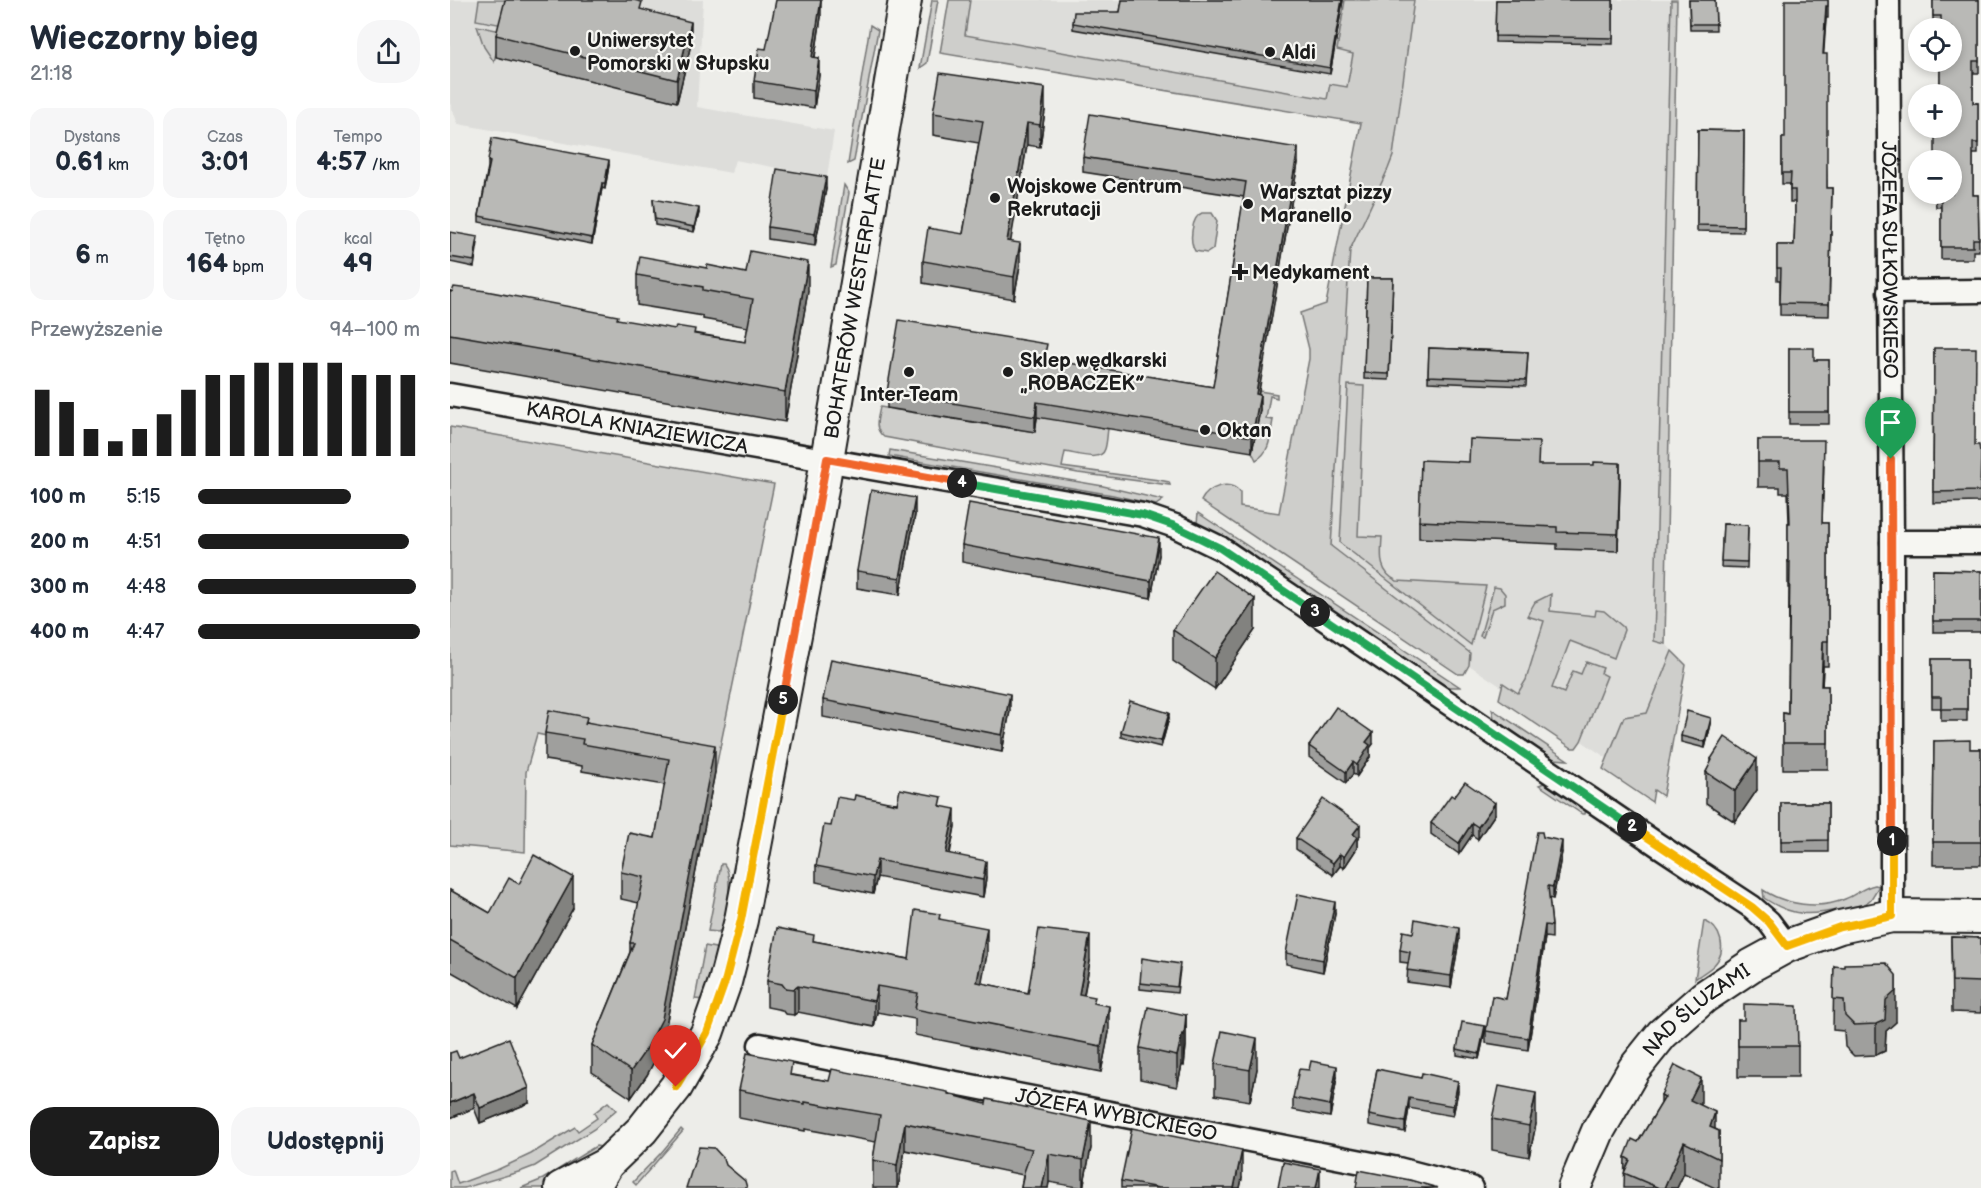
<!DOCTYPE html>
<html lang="pl">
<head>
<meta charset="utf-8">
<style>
	:root { --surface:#fff; --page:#f6f6f7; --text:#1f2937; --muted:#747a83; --accent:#1c1c1c }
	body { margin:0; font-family:"Balsamiq Sans",sans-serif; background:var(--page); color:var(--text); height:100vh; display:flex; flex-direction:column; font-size:22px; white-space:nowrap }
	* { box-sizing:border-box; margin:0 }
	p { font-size:20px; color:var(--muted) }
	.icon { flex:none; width:33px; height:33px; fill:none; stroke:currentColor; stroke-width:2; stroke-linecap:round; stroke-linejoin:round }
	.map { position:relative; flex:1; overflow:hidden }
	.sheet { display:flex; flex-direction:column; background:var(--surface); width:450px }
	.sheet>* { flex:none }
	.buttons { position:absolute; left:1458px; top:18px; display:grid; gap:12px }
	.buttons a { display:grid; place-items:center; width:54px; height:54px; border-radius:50%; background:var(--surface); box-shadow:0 3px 9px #0003; font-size:30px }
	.pin { position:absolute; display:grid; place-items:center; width:51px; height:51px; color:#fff; margin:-62px -26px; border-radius:50% 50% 50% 0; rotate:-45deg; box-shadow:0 0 6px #0007 }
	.pin .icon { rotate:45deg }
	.km { position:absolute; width:30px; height:30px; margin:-15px; border-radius:50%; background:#222; color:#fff; font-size:16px; line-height:30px; text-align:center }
	.round { display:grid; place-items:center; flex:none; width:63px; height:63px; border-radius:24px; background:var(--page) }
	.overview { display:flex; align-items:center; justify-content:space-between; height:102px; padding:0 30px }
	h1 { font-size:33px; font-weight:800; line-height:45px }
	.metrics { display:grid; grid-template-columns:repeat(3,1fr); gap:9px; height:102px; padding:6px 30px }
	.metrics div { display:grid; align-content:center; border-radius:15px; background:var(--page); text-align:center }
	.metrics b { font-size:26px; font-weight:800 }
	.metrics small { font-size:16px; font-weight:400 }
	.metrics p { font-size:16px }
	.chart { height:168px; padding:12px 30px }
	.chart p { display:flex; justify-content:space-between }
	.chart svg { width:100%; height:108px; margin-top:6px; stroke:var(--accent); stroke-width:6 }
	.action { display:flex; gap:12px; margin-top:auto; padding:12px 30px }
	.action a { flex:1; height:69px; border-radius:24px; background:var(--accent); color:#fff; font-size:24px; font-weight:800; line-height:69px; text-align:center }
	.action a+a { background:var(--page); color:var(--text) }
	ul { padding:0 30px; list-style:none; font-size:20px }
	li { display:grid; grid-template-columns:96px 72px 1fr; align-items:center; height:45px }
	li i { height:15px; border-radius:8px; background:var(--accent) }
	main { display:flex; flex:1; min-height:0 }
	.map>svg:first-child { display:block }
</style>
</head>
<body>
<main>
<section class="sheet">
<div class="overview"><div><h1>Wieczorny bieg</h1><p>21:18</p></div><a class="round"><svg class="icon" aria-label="share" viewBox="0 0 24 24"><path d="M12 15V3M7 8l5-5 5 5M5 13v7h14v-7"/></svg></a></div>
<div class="metrics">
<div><p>Dystans</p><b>0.61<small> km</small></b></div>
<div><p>Czas</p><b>3:01</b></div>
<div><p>Tempo</p><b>4:57<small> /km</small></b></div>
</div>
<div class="metrics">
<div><b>6<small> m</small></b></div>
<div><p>Tętno</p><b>164<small> bpm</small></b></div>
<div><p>kcal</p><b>49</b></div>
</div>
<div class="chart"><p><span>Przewyższenie</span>94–100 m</p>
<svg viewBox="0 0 160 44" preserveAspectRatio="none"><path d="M5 44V17M15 44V22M25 44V33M35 44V38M45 44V33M55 44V27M65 44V17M75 44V11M85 44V11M95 44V6M105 44V6M115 44V6M125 44V6M135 44V11M145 44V11M155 44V11"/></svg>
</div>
<ul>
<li><b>100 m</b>5:15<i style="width:69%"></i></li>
<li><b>200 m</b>4:51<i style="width:95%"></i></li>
<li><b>300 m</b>4:48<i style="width:98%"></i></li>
<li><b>400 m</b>4:47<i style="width:100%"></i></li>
</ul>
<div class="action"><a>Zapisz</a><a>Udostępnij</a></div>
</section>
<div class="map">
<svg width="1531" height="1188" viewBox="0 0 1531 1188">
	<rect width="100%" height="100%" fill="#edede9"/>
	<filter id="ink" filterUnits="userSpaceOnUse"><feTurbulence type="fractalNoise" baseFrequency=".0167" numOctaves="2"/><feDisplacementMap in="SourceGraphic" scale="12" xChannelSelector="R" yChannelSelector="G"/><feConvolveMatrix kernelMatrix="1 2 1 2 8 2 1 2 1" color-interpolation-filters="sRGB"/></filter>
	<g filter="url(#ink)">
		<g fill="#ddddda">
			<path d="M 0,0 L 253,0 L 247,107 L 384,131 L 377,177 L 285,160 L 281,173 L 8,124 L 0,103 Z"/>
			<path d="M 499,0 L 1227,0 L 1215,643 L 1236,665 L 1213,796 L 905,588 L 834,537 L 911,123 L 490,53 Z"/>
		</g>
		<g fill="#cececb" stroke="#757574" stroke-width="1.5">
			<path d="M 29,0 L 59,0 L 53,25 L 26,20 Z"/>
			<path d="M 482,0 L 488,0 L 477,63 L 470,68 Z"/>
			<path d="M 499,0 L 520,0 L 515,35 L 877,99 L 880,84 L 897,87 L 903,54 L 887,50 L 895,0 L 964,0 L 943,156 L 938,169 L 900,250 L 881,546 L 1020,653 L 1019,665 L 1014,674 L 1008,674 L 751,501 C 758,487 779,479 790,492 L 790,507 L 829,513 L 859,359 L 859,349 L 850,313 L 876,304 L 911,123 L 490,53 Z"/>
			<path d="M 1221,0 L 1227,0 L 1215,644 L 1204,641 Z"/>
			<path d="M 420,25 L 428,30 L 404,161 L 398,164 Z"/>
			<path d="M 27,26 L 51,31 L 44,62 L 34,47 Z"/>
			<path d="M 394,185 L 399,193 L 386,265 L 381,267 Z"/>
			<path d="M 752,213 L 762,213 L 767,221 L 763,249 L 757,253 L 745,251 C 739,242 741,217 752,213 Z"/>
			<path d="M 898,385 L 914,386 L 908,536 L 932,537 C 931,555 928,572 947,581 L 1036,586 L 1021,645 L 890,543 Z"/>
			<path d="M 809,391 L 827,394 L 827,398 L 820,396 L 816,419 L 823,420 C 820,435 821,452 806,460 L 802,452 L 809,410 L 806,409 Z"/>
			<path d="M 430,407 L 585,432 L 588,413 L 658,429 C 657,435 657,443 655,449 C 651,463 625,453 615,452 L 612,467 L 709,480 L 719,482 L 720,485 L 628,473 L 434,437 C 423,428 428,419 430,407 Z"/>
			<path d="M 0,427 L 324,484 L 265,772 L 87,734 L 76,772 L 75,852 L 0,845 Z"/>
			<path d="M 440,450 L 653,486 L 713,500 L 706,505 L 663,495 L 439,456 Z"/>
			<path d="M 748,513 L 1010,687 L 999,687 L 993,685 L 747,523 Z"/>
			<path d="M 1044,587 L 1050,588 L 1055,594 L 1055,603 L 1042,609 L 1033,637 L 1030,636 Z"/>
			<path d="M 1101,594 L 1100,611 L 1145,616 L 1146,610 L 1154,611 L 1173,627 L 1174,630 L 1164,658 L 1120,641 L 1102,688 L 1114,693 L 1123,671 L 1131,674 L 1136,662 L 1153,668 L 1151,673 L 1157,676 L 1131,741 L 1126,748 L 1122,748 L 1049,699 L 1053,683 L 1068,693 L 1076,680 L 1094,621 L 1077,616 L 1085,602 Z"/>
			<path d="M 1222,651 L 1236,665 L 1213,796 L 1204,790 L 1202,802 L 1153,769 L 1174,717 L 1197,713 Z"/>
			<path d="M 1042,709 L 1118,760 L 1103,759 L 1044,718 Z"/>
			<path d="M 1094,783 L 1136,810 L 1135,814 L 1132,814 L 1089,785 Z"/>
			<path d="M 271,864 L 274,864 C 285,878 275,913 273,929 L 268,932 L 258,931 Z"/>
			<path d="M 1425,885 L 1429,886 L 1421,899 L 1415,904 C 1407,906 1399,907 1391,909 C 1360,916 1342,917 1314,898 L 1313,890 C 1336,905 1369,910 1395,899 C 1406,895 1413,887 1425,885 Z"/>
			<path d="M 1254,921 C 1271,927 1278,951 1264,965 C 1259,970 1251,974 1245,979 Z"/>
			<path d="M 255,946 L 265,948 L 268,954 L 255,1000 L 245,999 Z"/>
			<path d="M 158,1102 L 166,1110 L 144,1129 L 85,1166 L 72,1171 L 14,1188 L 0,1188 L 0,1171 L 3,1170 L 8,1184 L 49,1169 L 81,1154 L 125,1127 L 128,1131 L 147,1118 L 144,1113 Z"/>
			<path d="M 231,1129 L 233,1131 L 186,1185 L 183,1182 L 210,1154 Z"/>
			<path d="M 146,1146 L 151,1147 L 93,1188 L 71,1188 L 93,1179 Z"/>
		</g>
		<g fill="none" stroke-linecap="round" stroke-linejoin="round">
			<g stroke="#1c1c1c" stroke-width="27">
				<g id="street">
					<path id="s1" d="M 1438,0 L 1442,542 L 1442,916"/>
					<path d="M 1439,292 L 1531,291"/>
					<path id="s2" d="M 0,395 L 693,515 L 725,526 L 770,548 L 1208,845 L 1302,907 L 1319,922 L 1337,946"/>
					<path d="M 1442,542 L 1531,542"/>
					<path id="s3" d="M 310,1045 L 948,1169 L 1021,1188"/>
				</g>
			</g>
			<g stroke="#1c1c1c" stroke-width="36">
				<g id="secondary">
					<path d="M 111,1188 L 157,1164"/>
					<path id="s4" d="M 143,1188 L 157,1164 L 192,1130 L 226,1087 L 257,1033 L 275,982 L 291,920 L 366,524 L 455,0"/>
					<path id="s5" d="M 1124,1188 L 1148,1131 L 1184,1069 L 1212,1034 L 1254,997 L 1302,965 L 1337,946 L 1390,927 L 1442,916 L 1531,917"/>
				</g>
			</g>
			<use href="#street" stroke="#f6f6f2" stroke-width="22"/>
			<use href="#secondary" stroke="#f6f6f2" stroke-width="32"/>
		</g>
		<g fill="#9f9f9d" stroke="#1c1c1c" stroke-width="1.5">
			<path d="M 672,0 L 893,0 L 880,74 L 623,29 L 623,23 L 670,12 Z"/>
			<path d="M 1046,0 L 1163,0 L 1163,44 L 1045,42 Z"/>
			<path d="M 1239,0 L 1265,0 L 1266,30 L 1240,30 Z"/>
			<path d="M 1378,0 L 1378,18 L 1376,18 L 1373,54 L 1377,188 L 1382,188 L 1379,316 L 1330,315 L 1330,280 L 1327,280 L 1327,245 L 1344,245 L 1345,215 L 1345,202 L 1340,202 L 1340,184 L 1332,184 L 1332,138 L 1335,138 Z"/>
			<path d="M 1483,0 L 1529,0 L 1529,73 L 1523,73 L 1523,103 L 1528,103 L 1528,154 L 1523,154 L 1523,195 L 1528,195 L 1529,251 L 1523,251 L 1523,259 L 1491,259 L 1491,207 L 1486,207 L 1485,194 L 1488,93 L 1490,87 L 1491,27 L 1483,27 Z"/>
			<path d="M 192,10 L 241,44 L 227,102 L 46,57 L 46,35 Z"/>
			<path d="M 371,17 L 365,57 L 369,75 L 364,108 L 304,98 L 304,81 L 316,49 Z"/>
			<path d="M 595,110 L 590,147 L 577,145 L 560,242 L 570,265 L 564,299 L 473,283 L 473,261 L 513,234 L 529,143 L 483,135 L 483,113 Z"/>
			<path d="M 1248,130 L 1294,131 L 1293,232 L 1247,231 Z"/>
			<path d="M 633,157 L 848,163 L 808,394 L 810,410 L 802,452 L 587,417 L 585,432 L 437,408 L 437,392 L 597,360 L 763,387 L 794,197 L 633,172 Z"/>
			<path d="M 38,161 L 159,165 L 155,189 L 152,188 L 142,244 L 29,222 L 29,216 L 38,167 Z"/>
			<path d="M 376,189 L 365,246 L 318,239 L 318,227 Z"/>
			<path d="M 203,199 L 249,213 L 244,232 L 205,225 Z"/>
			<path d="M 0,232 L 28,243 L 24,267 L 0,262 Z"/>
			<path d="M 187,275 L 358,291 L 335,422 L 0,363 L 0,291 L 295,342 L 298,327 L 253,319 L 253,316 L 187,305 Z"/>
			<path d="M 917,278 L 943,278 L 939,380 L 914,379 Z"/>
			<path d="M 979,348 L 1078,352 L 1076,386 L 978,382 Z"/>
			<path d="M 1339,348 L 1364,360 L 1379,360 L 1379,424 L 1339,424 Z"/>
			<path d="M 1484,348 L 1525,445 L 1530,451 L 1531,451 L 1531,488 L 1530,502 L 1483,503 Z"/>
			<path d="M 1308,440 L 1374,465 L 1372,523 L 1378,523 L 1378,666 L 1373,666 L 1372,686 L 1378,686 L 1378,769 L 1333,769 L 1333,713 L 1338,714 L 1339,588 L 1338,588 L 1338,523 L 1339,523 L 1338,493 L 1330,493 L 1330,487 L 1308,487 Z"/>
			<path d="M 1089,465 L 1170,480 L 1168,551 L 1107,549 L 1107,544 L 969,538 L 969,521 Z"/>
			<path d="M 465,515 L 450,595 L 407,588 L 407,571 Z"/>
			<path d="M 1273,524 L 1298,525 L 1297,568 L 1271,567 Z"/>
			<path d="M 512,545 L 709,555 L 701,598 L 512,562 Z"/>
			<path d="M 1483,570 L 1531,571 L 1531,632 L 1483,632 Z"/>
			<path d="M 723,630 L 805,630 L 765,689 L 723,661 Z"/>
			<path d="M 1482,659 L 1517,659 L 1517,721 L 1491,721 L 1491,708 L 1482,708 Z"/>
			<path d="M 373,700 L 560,711 L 552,752 L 373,717 Z"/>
			<path d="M 719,718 L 711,747 L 671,737 L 671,732 Z"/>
			<path d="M 137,722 L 265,772 L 212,1046 L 197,1075 L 181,1098 L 142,1072 L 142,1045 L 180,952 L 180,943 L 189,903 L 171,899 L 171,872 L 205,838 L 215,785 L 132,771 L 132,766 L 95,760 L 95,733 Z"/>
			<path d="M 1261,724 L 1255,748 L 1231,742 L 1231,736 Z"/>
			<path d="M 1484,741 L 1520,749 L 1531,749 L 1531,865 L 1483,865 Z"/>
			<path d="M 923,744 L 920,748 L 920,757 L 907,776 L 903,774 L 896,783 L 859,757 L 859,746 Z"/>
			<path d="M 1261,759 L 1307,790 L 1285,822 L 1256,803 L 1256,772 L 1261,763 Z"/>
			<path d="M 1004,797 L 1045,814 L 1028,839 L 1022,835 L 1009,854 L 981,834 L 981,823 Z"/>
			<path d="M 404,800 L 492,806 L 505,826 L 500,854 L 536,878 L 533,897 L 427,877 L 423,894 L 366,882 L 366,866 L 381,826 Z"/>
			<rect x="1331" y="803" width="47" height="49"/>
			<path d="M 910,836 L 907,840 L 907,848 L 894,868 L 890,866 L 883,875 L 846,849 L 846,838 Z"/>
			<path d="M 1093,837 L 1112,852 L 1103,899 L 1099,898 L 1102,926 L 1102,938 L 1095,937 L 1078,1050 L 1036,1043 L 1036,1031 L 1056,999 Z"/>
			<path d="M 69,884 L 123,908 L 67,1009 L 0,971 L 0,890 L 40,913 Z"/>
			<path d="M 885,914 L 873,972 L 836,964 L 836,953 Z"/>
			<path d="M 490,919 L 537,954 L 531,983 L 578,993 L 640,961 L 634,995 L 645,1003 L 659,1032 L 651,1072 L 465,1035 L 465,1019 L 427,1012 L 424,1027 L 348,1012 L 344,1015 L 335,1014 L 332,1010 L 317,1007 L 317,981 L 364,941 L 459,959 Z"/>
			<path d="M 1501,937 L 1531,938 L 1531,1013 L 1502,1012 Z"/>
			<path d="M 1009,940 L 1001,988 L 957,982 L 958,963 L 950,962 L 950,950 Z"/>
			<path d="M 1384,966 L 1446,1022 L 1436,1031 L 1435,1051 L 1426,1055 L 1404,1056 L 1395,1047 L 1394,1031 L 1383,1030 Z"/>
			<path d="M 730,969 L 727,993 L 690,989 L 690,983 Z"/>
			<path d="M 736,1015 L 736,1046 L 734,1066 L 732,1065 L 727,1087 L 690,1079 L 690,1048 Z"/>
			<path d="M 1288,1020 L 1348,1046 L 1348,1077 L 1288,1077 Z"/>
			<path d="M 1035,1032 L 1029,1059 L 1007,1055 L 1007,1049 Z"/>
			<path d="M 0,1053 L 9,1058 L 79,1103 L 30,1123 L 24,1108 L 0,1118 Z"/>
			<path d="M 765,1064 L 807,1069 L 800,1101 L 765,1095 Z"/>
			<path d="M 927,1069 L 1008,1091 L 1003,1116 L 959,1108 L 955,1132 L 919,1125 L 919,1115 Z"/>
			<path d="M 342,1075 L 379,1081 L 498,1094 L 641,1148 L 633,1188 L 599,1182 L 598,1188 L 571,1188 L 573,1175 L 455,1150 L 448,1188 L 423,1188 L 423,1160 L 426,1142 L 355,1129 L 355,1131 L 289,1118 L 289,1090 Z"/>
			<path d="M 887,1077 L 880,1117 L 843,1110 L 843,1098 Z"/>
			<path d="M 1211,1095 L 1251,1106 L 1265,1129 L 1269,1131 L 1269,1188 L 1265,1188 L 1234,1173 L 1227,1188 L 1174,1188 L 1175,1157 L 1188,1142 L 1211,1104 Z"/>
			<path d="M 1042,1119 L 1086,1124 L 1079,1157 L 1042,1150 Z"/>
			<path d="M 792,1178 L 790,1188 L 671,1188 L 671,1181 Z"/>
		</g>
		<g fill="#82827f" stroke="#1c1c1c" stroke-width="1.5">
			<path d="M 371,0 L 371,17 L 362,74 L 362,57 Z"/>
			<path d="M 892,0 L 893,0 L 880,74 L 880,68 Z"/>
			<path d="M 1376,6 L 1376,18 L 1373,65 L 1373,54 Z"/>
			<path d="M 241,22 L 241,44 L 227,102 L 227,80 Z"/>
			<path d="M 369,58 L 369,75 L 364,108 L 364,91 Z"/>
			<path d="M 595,88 L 595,110 L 590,147 L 590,125 Z"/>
			<path d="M 577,123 L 577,145 L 557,263 L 557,241 Z"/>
			<path d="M 848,148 L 848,163 L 806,409 L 806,394 Z"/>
			<path d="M 159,160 L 159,165 L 155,189 L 155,183 Z"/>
			<path d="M 376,177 L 376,189 L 365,246 L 365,234 Z"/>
			<path d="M 152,183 L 152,188 L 142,244 L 142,238 Z"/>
			<path d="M 249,208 L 249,213 L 244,232 L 244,227 Z"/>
			<path d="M 570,243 L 570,265 L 564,299 L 564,277 Z"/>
			<path d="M 358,262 L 358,291 L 335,422 L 335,392 Z"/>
			<path d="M 810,395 L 810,410 L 802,452 L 802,437 Z"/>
			<path d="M 587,402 L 587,417 L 585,432 L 585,417 Z"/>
			<path d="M 1170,463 L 1170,480 L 1168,551 L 1168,534 Z"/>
			<path d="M 465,498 L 465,515 L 450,595 L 450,578 Z"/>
			<path d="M 709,538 L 709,555 L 701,598 L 701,581 Z"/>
			<path d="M 805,599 L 805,630 L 765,689 L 765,658 Z"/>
			<path d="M 1373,641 L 1373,666 L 1371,711 L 1371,686 Z"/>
			<path d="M 560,694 L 560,711 L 552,752 L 552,735 Z"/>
			<path d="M 719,713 L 719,718 L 711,747 L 711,741 Z"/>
			<path d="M 1261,718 L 1261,724 L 1255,748 L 1255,742 Z"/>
			<path d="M 923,733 L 923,744 L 920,748 L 920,757 L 907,776 L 907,765 L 916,742 Z"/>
			<path d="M 265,745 L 265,772 L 212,1046 L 197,1075 L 181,1098 L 181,1071 Z"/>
			<path d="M 1307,759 L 1307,790 L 1285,822 L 1285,791 Z"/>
			<path d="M 903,762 L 903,774 L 896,783 L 896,772 Z"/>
			<path d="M 1045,803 L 1045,814 L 1028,839 L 1028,827 Z"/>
			<path d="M 505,809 L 505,826 L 496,870 L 496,853 Z"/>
			<path d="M 1022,823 L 1022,835 L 1009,854 L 1009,843 Z"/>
			<path d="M 910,825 L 910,836 L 907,840 L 907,848 L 894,868 L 894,857 L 903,834 Z"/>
			<path d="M 1112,841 L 1112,852 L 1103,899 L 1103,887 Z"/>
			<path d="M 890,854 L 890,866 L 883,875 L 883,863 Z"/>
			<path d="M 427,860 L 427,877 L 423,894 L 423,877 Z"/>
			<path d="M 536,861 L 536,878 L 533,897 L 533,880 Z"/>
			<path d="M 123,877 L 123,908 L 67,1009 L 67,978 Z"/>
			<path d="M 885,902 L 885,914 L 873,972 L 873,960 Z"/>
			<path d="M 1095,925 L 1095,937 L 1078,1050 L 1078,1038 Z"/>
			<path d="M 537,928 L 537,954 L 527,1008 L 527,982 Z"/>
			<path d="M 1009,928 L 1009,940 L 1001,988 L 1001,976 Z"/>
			<path d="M 640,935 L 640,961 L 629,1020 L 629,994 Z"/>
			<path d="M 1446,975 L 1446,1022 L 1436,1031 L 1435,1051 L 1426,1055 L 1426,1024 Z"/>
			<path d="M 348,986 L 348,1012 L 344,1015 L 344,989 Z"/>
			<path d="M 427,986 L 427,1012 L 424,1027 L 424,1001 Z"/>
			<path d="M 659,1006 L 659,1032 L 651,1072 L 651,1046 Z"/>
			<path d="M 736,1015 L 736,1046 L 734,1066 L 734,1035 Z"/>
			<path d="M 1035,1026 L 1035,1032 L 1029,1059 L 1029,1054 Z"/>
			<path d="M 732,1034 L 732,1065 L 727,1087 L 727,1056 Z"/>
			<path d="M 807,1038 L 807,1069 L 800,1101 L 800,1070 Z"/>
			<path d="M 887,1066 L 887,1077 L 880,1117 L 880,1105 Z"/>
			<path d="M 1251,1078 L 1251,1109 L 1240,1100 Z"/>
			<path d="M 1008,1081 L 1008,1091 L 1003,1116 L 1003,1106 Z"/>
			<path d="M 79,1088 L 79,1103 L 30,1123 L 30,1108 Z"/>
			<path d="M 24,1093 L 24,1108 L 0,1118 L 0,1103 Z"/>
			<path d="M 1086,1093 L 1086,1124 L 1079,1157 L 1079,1126 Z"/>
			<path d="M 959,1098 L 959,1108 L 955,1132 L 955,1122 Z"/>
			<path d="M 1265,1112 L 1265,1143 L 1260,1127 Z"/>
			<path d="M 641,1121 L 641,1148 L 633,1188 L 633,1160 Z"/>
			<path d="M 455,1123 L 455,1150 L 448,1188 L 447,1188 L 447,1165 Z"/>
			<path d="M 1234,1142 L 1234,1173 L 1227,1188 L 1214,1188 Z"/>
			<path d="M 792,1150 L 792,1178 L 790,1188 L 784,1188 Z"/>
			<path d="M 599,1154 L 599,1182 L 598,1188 L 592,1188 Z"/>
			<path d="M 870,1169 L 870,1188 L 866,1188 Z"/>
		</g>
		<g fill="#b9b9b6" stroke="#1c1c1c" stroke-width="1.5">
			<path d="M 55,0 L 184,0 L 192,2 L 190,9 L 241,22 L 227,80 L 46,35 Z"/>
			<path d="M 326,0 L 371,0 L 362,57 L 369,58 L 364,91 L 304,81 L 309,48 L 316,49 Z"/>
			<path d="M 672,0 L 892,0 L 880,68 L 623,23 L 624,12 L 670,12 Z"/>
			<path d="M 1046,0 L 1163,0 L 1163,38 L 1045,36 Z"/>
			<path d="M 1239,0 L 1265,0 L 1266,24 L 1240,24 Z"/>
			<path d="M 1335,0 L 1378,0 L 1378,6 L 1376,6 L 1373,54 L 1377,54 L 1377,188 L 1382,188 L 1379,304 L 1330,303 L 1331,268 L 1327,268 L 1327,245 L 1344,245 L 1345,215 L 1345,190 L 1340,190 L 1341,173 L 1332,173 L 1332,138 L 1335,138 Z"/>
			<path d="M 1483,0 L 1529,0 L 1529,61 L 1523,61 L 1523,103 L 1528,103 L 1528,143 L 1523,143 L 1523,195 L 1528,195 L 1529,239 L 1523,239 L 1523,247 L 1491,247 L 1491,195 L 1486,195 L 1485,194 L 1502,194 L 1502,160 L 1485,160 L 1485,128 L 1502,128 L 1502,94 L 1484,94 L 1484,93 L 1488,93 L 1488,87 L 1490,87 L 1490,62 L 1502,62 L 1502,28 L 1491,28 L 1491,16 L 1483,16 Z"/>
			<path d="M 490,73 L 595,88 L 590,125 L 577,123 L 557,241 L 570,243 L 564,277 L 473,261 L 478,228 L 513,234 L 533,121 L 483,113 Z"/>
			<path d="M 640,114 L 848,148 L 806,394 L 810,395 L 802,437 L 587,402 L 585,417 L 437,392 L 449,320 L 597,344 L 594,359 L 763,387 L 796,182 L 633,157 Z"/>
			<path d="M 1248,130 L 1294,131 L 1293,226 L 1247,225 Z"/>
			<path d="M 42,138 L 159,160 L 155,183 L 152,183 L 142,238 L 29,216 L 40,162 L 38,161 Z"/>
			<path d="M 327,169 L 376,177 L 365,234 L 318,227 Z"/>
			<path d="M 203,199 L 249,208 L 244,227 L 205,219 Z"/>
			<path d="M 0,232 L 28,237 L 24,261 L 0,257 Z"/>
			<path d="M 300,251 L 358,262 L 335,392 L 0,334 L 0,291 L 2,292 L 4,287 L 36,291 L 168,316 L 167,319 L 225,329 L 226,326 L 245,329 L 244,334 L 295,342 L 303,299 L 253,290 L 253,287 L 187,275 L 190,256 L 257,268 L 257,265 L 296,273 Z"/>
			<path d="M 917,278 L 943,278 L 939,374 L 914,373 Z"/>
			<path d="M 979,348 L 1078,352 L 1076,380 L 978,376 Z"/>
			<path d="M 1339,348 L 1364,348 L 1364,360 L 1379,360 L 1379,412 L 1339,412 Z"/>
			<path d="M 1484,348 L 1526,348 L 1525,445 L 1529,445 L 1530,451 L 1531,451 L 1530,491 L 1483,492 Z"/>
			<path d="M 1020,439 L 1089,442 L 1088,465 L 1144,465 L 1144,462 L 1170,463 L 1168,534 L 1107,532 L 1107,527 L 969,521 L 971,460 L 1019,462 Z"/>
			<path d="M 1308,440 L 1374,440 L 1372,523 L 1378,523 L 1378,641 L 1373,641 L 1371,686 L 1378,686 L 1378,743 L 1333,743 L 1333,713 L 1338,714 L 1340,562 L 1338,562 L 1338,523 L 1340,523 L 1338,468 L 1330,468 L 1330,462 L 1308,462 Z"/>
			<path d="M 421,490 L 465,498 L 450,578 L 407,571 Z"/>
			<path d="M 519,503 L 709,538 L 701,581 L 512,545 Z"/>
			<path d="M 1273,524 L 1298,525 L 1297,562 L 1271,561 Z"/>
			<path d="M 1483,570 L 1531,571 L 1531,621 L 1483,621 Z"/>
			<path d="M 764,571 L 805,599 L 765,658 L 723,630 Z"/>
			<path d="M 381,659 L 560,694 L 552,735 L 373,700 Z"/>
			<path d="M 1482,659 L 1517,659 L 1517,709 L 1491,709 L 1491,697 L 1482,697 Z"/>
			<path d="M 680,701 L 719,713 L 711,741 L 671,732 Z"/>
			<path d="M 886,707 L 923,733 L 916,742 L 920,745 L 907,765 L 903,762 L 896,772 L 859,746 Z"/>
			<path d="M 99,710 L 137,717 L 135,725 L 136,722 L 265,745 L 212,1019 L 197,1048 L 181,1071 L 142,1045 L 184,943 L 180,943 L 194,877 L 171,872 L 179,833 L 205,838 L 219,759 L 132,744 L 133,739 L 95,733 Z"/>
			<path d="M 1237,711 L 1261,718 L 1255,742 L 1231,736 Z"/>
			<path d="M 1275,737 L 1307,759 L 1285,791 L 1256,772 L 1262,760 L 1261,759 Z"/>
			<path d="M 1520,740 L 1520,749 L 1531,749 L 1531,842 L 1483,842 L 1484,741 Z"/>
			<path d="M 1015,782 L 1045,803 L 1028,827 L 1022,823 L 1009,843 L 981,823 L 1001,795 L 1004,797 Z"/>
			<path d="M 450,789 L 492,797 L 490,806 L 505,809 L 496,853 L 536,861 L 533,880 L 427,860 L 423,877 L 366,866 L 374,825 L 381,826 L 387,797 L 404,800 L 405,795 L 447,804 Z"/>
			<path d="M 873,799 L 910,825 L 903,834 L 907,837 L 894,857 L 890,854 L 883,863 L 846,838 Z"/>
			<path d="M 1331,803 L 1378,803 L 1378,840 L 1331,841 Z"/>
			<path d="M 1087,832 L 1092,832 L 1093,837 L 1112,841 L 1103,887 L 1098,886 L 1102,926 L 1095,925 L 1078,1038 L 1036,1031 L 1042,996 L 1056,999 Z"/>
			<path d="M 84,855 L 123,877 L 67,978 L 0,940 L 0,890 L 40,913 L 59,878 L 69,884 Z"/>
			<path d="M 848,894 L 885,902 L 873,960 L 836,953 Z"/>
			<path d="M 465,910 L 490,914 L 489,919 L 537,928 L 527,982 L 578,993 L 589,929 L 640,935 L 629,994 L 645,997 L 643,1003 L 659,1006 L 651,1046 L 465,1009 L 468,993 L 427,986 L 424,1001 L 348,986 L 344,989 L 335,988 L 332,984 L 317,981 L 327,928 L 364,935 L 363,941 L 459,959 Z"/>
			<path d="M 965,919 L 1009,928 L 1001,976 L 957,970 L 960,952 L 950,950 L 953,931 L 963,933 Z"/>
			<path d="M 1501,937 L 1531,938 L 1531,982 L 1502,981 Z"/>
			<path d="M 692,958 L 730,964 L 727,987 L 690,983 Z"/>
			<path d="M 1436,963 L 1446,975 L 1446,991 L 1436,1000 L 1435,1020 L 1426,1024 L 1404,1025 L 1395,1016 L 1394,1000 L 1383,999 L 1384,966 L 1394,967 L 1394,964 Z"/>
			<path d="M 1294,1004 L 1347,1006 L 1348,1046 L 1288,1046 L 1288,1020 L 1294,1020 Z"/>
			<path d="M 698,1007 L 736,1015 L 734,1035 L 732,1034 L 727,1056 L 690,1048 Z"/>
			<path d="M 1012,1022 L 1035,1026 L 1029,1054 L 1007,1049 Z"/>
			<path d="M 772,1031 L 807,1038 L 800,1070 L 765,1064 Z"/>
			<path d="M 59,1038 L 79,1088 L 30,1108 L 24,1093 L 0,1103 L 0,1053 L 6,1051 L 9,1058 Z"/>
			<path d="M 297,1053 L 342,1062 L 340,1075 L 379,1081 L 382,1069 L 498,1092 L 498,1094 L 536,1104 L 537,1099 L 641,1121 L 633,1160 L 599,1154 L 592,1188 L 571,1188 L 574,1172 L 582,1149 L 455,1123 L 447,1165 L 423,1160 L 430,1115 L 355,1102 L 355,1104 L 289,1090 Z"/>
			<path d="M 861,1061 L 887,1066 L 880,1105 L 843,1098 L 849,1069 L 859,1070 Z"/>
			<path d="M 1225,1065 L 1251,1078 L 1240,1100 L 1265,1112 L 1260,1127 L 1269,1131 L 1269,1159 L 1234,1142 L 1214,1188 L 1209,1188 L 1174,1173 L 1180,1160 L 1175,1157 L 1182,1139 L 1188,1142 L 1215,1097 L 1211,1095 Z"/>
			<path d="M 927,1069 L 971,1078 L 972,1073 L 1008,1081 L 1003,1106 L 959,1098 L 955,1122 L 919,1115 Z"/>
			<path d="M 1049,1086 L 1086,1093 L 1079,1126 L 1042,1119 Z"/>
			<path d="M 682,1128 L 792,1150 L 784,1188 L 709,1188 L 671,1181 Z"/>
			<path d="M 249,1147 L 264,1148 L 274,1159 L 276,1165 L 295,1181 L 297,1188 L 236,1188 Z"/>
			<path d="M 833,1162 L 870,1169 L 866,1188 L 828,1188 Z"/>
			<path d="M 909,1170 L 960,1180 L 988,1188 L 906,1188 Z"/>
		</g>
	</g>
	<g fill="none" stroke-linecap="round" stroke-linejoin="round" filter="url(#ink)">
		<g stroke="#fff" stroke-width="12">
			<path id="split-1" d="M 1441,459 L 1442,841"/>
		</g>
		<g stroke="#fff" stroke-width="12">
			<path id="split-2" d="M 1182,827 L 1302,907 L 1319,922 L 1337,946 L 1390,927 L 1442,916 L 1442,841"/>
		</g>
		<g stroke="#fff" stroke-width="12">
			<path id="split-3" d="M 865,612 L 1182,827"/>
		</g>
		<g stroke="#fff" stroke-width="12">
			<path id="split-4" d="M 512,483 L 693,515 L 725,526 L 770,548 L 865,612"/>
		</g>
		<g stroke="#fff" stroke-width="12">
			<path id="split-5" d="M 333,700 L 377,459 L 512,483"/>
		</g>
		<g stroke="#fff" stroke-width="12">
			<path id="split-6" d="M 226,1087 L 257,1033 L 275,982 L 291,920 L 333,700"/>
		</g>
		<use href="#split-1" stroke="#f0652b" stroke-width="8"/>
		<use href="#split-2" stroke="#f5b400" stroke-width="8"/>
		<use href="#split-3" stroke="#22a559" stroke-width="8"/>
		<use href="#split-4" stroke="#22a559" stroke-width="8"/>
		<use href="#split-5" stroke="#f0652b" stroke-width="8"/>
		<use href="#split-6" stroke="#f5b400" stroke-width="8"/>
	</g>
	<g fill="#1c1c1c" stroke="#f6f6f2" stroke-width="2">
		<circle cx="125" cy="51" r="6"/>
		<circle cx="820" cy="52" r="6"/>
		<circle cx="545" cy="198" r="6"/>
		<circle cx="798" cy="204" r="6"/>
		<path d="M787 263h6v6h6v6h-6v6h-6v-6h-6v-6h6z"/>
		<circle cx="459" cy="372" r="6"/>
		<circle cx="558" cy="372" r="6"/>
		<circle cx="755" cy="430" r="6"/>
	</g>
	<g text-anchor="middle" stroke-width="4.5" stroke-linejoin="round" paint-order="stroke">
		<g font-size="20" font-weight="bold" fill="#1c1c1c" stroke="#f6f6f2" text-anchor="start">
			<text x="137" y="47">Uniwersytet<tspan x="137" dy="23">Pomorski w Słupsku</tspan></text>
			<text x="832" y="59">Aldi</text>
			<text x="557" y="193">Wojskowe Centrum<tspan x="557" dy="23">Rekrutacji</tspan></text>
			<text x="810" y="199">Warsztat pizzy<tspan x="810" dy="23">Maranello</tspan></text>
			<text x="802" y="279">Medykament</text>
			<text x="570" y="367">Sklep wędkarski<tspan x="570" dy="23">„ROBACZEK”</tspan></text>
			<text x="459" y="401" text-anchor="middle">Inter-Team</text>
			<text x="767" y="437">Oktan</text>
		</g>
		<g font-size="20" fill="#1c1c1c" stroke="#f6f6f2">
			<text dy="7" stroke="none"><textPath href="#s1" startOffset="260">JÓZEFA SUŁKOWSKIEGO</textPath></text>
			<text dy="7" stroke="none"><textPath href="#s4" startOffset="944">BOHATERÓW WESTERPLATTE</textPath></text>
			<text dy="7" stroke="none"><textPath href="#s2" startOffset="190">KAROLA KNIAZIEWICZA</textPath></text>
			<text dy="7" stroke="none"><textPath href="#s5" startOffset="220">NAD ŚLUZAMI</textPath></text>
			<text dy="7" stroke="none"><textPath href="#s3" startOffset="363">JÓZEFA WYBICKIEGO</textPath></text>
		</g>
	</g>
</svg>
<div class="buttons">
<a><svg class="icon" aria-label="locate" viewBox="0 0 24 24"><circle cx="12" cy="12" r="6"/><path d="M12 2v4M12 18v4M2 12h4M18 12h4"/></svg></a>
<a>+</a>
<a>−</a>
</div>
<div class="pin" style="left:1441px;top:459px;background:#1e9e55"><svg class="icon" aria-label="arrive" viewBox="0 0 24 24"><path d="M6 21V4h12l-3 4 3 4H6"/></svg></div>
<div class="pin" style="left:226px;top:1087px;background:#d93025"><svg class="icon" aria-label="check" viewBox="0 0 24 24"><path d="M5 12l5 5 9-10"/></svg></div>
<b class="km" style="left:1442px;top:841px">1</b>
<b class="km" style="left:1182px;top:827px">2</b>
<b class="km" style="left:865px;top:612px">3</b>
<b class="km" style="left:512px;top:483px">4</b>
<b class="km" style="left:333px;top:700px">5</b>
</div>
</main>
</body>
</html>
